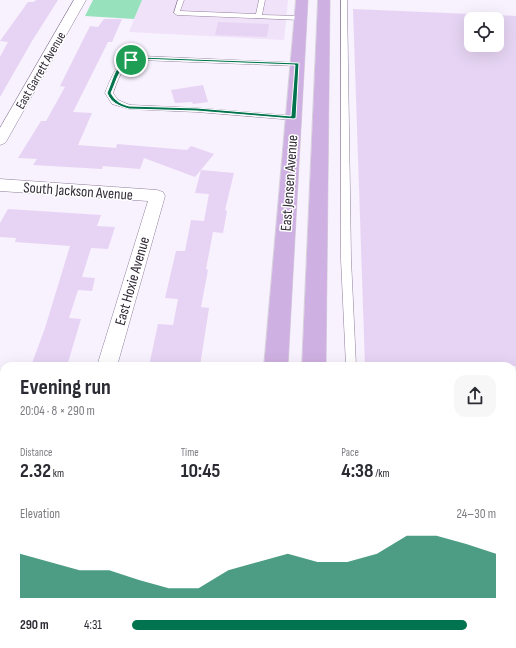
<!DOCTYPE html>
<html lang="en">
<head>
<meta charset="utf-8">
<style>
	:root { --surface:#fff; --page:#f7f7f7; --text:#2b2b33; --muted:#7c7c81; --accent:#01744f }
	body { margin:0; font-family:"Sofia Sans Condensed",sans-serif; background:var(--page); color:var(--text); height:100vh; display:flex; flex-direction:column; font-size:15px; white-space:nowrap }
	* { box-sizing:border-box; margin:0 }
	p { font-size:13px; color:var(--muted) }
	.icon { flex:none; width:22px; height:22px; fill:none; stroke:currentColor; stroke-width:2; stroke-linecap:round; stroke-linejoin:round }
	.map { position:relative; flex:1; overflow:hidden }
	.side { position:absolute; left:0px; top:362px; width:516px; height:286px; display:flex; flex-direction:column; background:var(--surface); border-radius:12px 12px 0 0; box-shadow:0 4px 16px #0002 }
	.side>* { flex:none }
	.tools { position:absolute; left:464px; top:12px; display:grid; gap:8px }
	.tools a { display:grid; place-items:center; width:40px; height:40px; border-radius:8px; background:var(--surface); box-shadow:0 4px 16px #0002; font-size:20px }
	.pin { position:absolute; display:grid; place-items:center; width:34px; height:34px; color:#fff; margin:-17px; border:2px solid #fff; border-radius:50%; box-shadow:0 1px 4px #0007 }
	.round { display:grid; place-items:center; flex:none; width:42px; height:42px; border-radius:12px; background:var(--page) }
	.headline { display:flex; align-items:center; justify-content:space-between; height:68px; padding:0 20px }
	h1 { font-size:22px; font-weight:700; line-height:30px }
	.stats { display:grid; grid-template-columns:repeat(3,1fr); gap:6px; height:68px; padding:4px 20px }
	.stats div { display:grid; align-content:center }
	.stats b { font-size:20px; font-weight:700 }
	.stats small { font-size:11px; font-weight:400 }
	.stats p { font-size:11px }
	.chart { height:112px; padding:8px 20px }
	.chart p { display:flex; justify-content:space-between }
	.chart svg { width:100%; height:72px; margin-top:4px; fill:var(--accent); opacity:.7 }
	ul { padding:0 20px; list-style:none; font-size:13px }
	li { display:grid; grid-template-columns:64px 48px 1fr; align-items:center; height:30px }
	li i { height:10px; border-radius:5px; background:var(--accent) }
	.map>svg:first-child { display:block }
</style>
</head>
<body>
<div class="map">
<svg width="516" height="648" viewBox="0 0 516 648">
	<rect width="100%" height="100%" fill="#f8f1fe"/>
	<path fill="#f0e2f9" d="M 142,0 L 288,0 L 284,40 L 129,32 Z"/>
	<g fill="#97e2bd">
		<path d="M 93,0 L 142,0 L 134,19 L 85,16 Z"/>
		<path d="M 105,644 L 211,644 L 211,648 L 104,648 Z"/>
	</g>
	<g fill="#e7d4f4">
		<path d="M 36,0 L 58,0 L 32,41 L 0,97 L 0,57 L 8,42 L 0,41 L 28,2 L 34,2 Z"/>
		<path d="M 353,9 L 471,14 L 471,45 L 497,45 L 497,15 L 516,16 L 516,366 L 365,366 Z"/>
		<path d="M 104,19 L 122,19 L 112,42 L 108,42 L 73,112 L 92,113 L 78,145 L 116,148 L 117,144 L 187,150 L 191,146 L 214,154 L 195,177 L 144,158 L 140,169 L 103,166 L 102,169 L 33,165 L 37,159 L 18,158 L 41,121 L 46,121 L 65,87 L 60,86 L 90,26 L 98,27 Z"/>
		<path d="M 218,22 L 269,24 L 267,37 L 215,35 Z"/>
		<path d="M 203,85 L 208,102 L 193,104 L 192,102 L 175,103 L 171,90 Z"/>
		<path d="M 201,170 L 234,173 L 225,210 L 227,211 L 223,233 L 213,232 L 206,269 L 208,270 L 201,307 L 209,308 L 200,366 L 149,366 L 158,324 L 173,325 L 178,299 L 165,298 L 176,251 L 185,251 L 191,220 L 204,221 L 209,194 L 195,193 Z"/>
		<path d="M 8,209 L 101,215 L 97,226 L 115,227 L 108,249 L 91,248 L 82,277 L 95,278 L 92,291 L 78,290 L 69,318 L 81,319 L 67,366 L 31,366 L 45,328 L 70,246 L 15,242 L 16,238 L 0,237 L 0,223 Z"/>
	</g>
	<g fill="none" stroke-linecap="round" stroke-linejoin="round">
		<g stroke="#917f9c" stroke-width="1">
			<g id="service">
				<path d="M 178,0 L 184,0 L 180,11 L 256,14 L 259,0 L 265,0 L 262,15 L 301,16 L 304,18 L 301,20 L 177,15 L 174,13 Z"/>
				<path d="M 341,0 L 347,0 L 351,259 L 356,366 L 346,366 L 341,259 Z"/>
				<path d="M 140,56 L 300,63 L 300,65 L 298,66 L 140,60 C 122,65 119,77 113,93 L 118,100 L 130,105 L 197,108 L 294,116 L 298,118 L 294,120 L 197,112 L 129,109 L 112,104 L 105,93 C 114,71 116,62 140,56 Z"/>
				<path d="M 512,620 L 516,621 L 516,635 L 512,634 Z"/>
			</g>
		</g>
		<g stroke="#917f9c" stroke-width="1">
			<g id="minor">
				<path d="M 74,0 L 86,0 L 7,140 L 5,143 L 0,145 L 0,128 Z"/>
				<path d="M 0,179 L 157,190 L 163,192 L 165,196 L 117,366 L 97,366 L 148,201 L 0,191 Z"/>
				<path d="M 0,448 L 4,449 L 4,471 L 0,470 Z"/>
				<path d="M 218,644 L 244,644 L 243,648 L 217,648 Z"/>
			</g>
		</g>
		<g stroke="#d6d5d7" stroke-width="1">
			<g id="primary">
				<path d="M 296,0 L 308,0 L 288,366 L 264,366 Z"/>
				<path d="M 318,0 L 330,0 L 326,366 L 302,366 Z"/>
				<rect x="243" y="644" width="32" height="4"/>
				<rect x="277" y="644" width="32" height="4"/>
				<path d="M 327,644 L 359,644 L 360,648 L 328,648 Z"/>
			</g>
		</g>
		<use href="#service" fill="#fff" fill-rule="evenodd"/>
		<use href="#minor" fill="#fff" fill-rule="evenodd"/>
		<use href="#primary" fill="#cfb0e2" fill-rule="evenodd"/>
		<g stroke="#908995" stroke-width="5.5">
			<path id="rail" d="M 512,605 L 516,606"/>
		</g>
		<use href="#rail" stroke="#fff" stroke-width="4" stroke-dasharray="12" stroke-linecap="butt"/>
	</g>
	<path fill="#01744f" stroke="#fff" fill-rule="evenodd" d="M 140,57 L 299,63 L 296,118 L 294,119 L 197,111 L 129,109 C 119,106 111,103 107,93 C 116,72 114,62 140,57 ZM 140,59 L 295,65 L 291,116 L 197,108 L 129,106 C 121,104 115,101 111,93 C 119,75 119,64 140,59 Z"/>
	<g text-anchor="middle" stroke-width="3" stroke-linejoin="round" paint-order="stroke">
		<g font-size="13" fill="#322b37" stroke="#fff">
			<text transform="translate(40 70) rotate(-60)" y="5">East Garrett Avenue</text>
		</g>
		<g font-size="15" fill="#322b37" stroke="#fff">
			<text transform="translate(289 183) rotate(-86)" y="5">East Jensen Avenue</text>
			<text transform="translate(78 191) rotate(4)" y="5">South Jackson Avenue</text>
			<text transform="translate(132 281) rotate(-74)" y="5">East Hoxie Avenue</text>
		</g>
	</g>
</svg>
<div class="tools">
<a><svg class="icon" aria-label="locate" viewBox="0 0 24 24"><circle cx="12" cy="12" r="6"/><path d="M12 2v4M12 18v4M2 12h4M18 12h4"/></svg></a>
</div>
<div class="pin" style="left:131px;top:60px;background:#1e9e55"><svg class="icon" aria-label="arrive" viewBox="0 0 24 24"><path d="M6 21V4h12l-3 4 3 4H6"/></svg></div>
<section class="side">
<div class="headline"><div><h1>Evening run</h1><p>20:04 · 8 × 290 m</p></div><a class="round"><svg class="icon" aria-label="share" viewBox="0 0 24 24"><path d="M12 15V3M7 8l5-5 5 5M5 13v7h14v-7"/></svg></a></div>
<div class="stats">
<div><p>Distance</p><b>2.32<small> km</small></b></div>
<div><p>Time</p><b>10:45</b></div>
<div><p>Pace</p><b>4:38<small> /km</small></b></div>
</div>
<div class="chart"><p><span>Elevation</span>24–30 m</p>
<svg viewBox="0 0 160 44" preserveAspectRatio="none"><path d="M0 44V17L10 22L20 27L30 27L40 33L50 38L60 38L70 27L80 22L90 17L100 22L110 22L120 17L130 6L140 6L150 11L160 17V44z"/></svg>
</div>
<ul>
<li><b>290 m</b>4:31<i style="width:92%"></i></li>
</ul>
</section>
</div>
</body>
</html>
